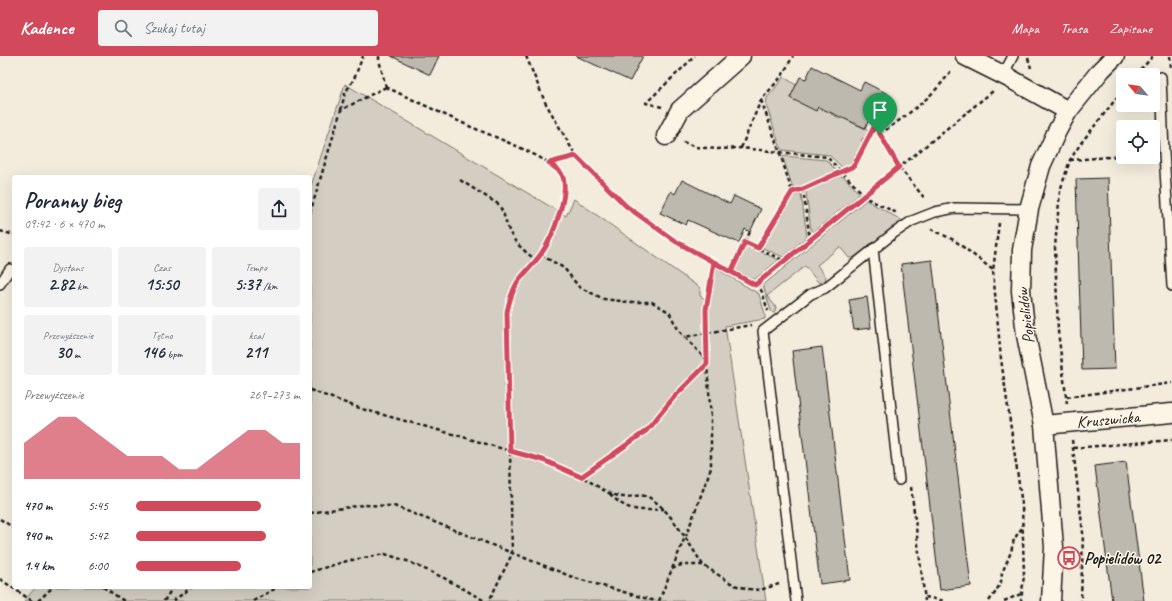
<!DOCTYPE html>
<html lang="pl">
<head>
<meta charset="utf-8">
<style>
	:root { --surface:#fff; --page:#f2f2f3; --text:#1f2937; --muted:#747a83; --accent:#d1495b }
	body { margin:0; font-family:Caveat,sans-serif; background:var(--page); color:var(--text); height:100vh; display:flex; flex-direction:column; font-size:15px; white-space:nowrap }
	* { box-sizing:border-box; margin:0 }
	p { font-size:13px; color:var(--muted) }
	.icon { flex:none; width:22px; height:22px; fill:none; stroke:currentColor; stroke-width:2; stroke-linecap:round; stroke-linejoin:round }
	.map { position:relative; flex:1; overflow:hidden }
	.panel { position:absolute; left:12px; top:119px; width:300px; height:414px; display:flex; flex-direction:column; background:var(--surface); border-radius:4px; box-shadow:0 4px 16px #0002 }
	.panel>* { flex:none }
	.needle { width:26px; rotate:299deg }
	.controls { position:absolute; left:1116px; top:12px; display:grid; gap:8px }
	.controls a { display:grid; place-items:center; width:44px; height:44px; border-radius:4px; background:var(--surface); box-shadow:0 4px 16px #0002; font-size:20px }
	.pin { position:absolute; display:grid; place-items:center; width:34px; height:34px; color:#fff; margin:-41px -17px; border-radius:50% 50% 50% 0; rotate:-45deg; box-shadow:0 0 4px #0007 }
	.pin .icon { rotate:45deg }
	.round { display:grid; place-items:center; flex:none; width:42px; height:42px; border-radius:4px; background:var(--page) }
	.headline { display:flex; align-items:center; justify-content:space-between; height:68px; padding:0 12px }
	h1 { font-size:22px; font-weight:700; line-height:30px }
	.metrics { display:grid; grid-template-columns:repeat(3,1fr); gap:6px; height:68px; padding:4px 12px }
	.metrics div { display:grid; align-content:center; border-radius:4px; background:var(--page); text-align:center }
	.metrics b { font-size:17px; font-weight:700 }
	.metrics small { font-size:11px; font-weight:400 }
	.metrics p { font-size:11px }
	.chart { height:112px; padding:8px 12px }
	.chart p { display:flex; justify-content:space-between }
	.chart svg { width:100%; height:72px; margin-top:4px; fill:var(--accent); opacity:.7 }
	ul { padding:0 12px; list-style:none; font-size:13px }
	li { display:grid; grid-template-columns:64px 48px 1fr; align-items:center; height:30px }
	li i { height:10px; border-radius:5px; background:var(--accent) }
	header { display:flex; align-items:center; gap:24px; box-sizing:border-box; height:56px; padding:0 20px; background:var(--accent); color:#fff }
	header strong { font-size:19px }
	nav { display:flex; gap:22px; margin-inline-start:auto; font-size:14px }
	.search { width:280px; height:36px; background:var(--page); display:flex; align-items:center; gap:10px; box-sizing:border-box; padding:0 14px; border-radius:4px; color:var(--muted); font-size:15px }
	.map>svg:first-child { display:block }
</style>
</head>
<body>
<header>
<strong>Kadence</strong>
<div class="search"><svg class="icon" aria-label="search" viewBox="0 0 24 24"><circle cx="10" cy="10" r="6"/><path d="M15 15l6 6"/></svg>Szukaj tutaj</div>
<nav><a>Mapa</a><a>Trasa</a><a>Zapisane</a></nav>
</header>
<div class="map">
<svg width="1172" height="545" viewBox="0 0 1172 545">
	<rect width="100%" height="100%" fill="#f3ecdd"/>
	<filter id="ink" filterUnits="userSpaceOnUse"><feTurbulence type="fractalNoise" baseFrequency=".025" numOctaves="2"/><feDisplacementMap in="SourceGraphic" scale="8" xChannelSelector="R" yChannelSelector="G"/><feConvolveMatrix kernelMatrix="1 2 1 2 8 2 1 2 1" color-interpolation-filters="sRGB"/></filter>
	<g filter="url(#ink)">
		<g fill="#d3cec1" stroke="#78756e">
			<path d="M 784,21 L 796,29 L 819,49 L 832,55 L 831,58 L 841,63 L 842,61 L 869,75 L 865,84 L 863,82 L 861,84 L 864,86 L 852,109 L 844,113 L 829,99 L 782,94 L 781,93 L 766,49 L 767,42 Z"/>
			<path d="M 345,28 L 566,160 L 574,143 L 700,232 L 700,240 L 710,246 L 716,212 L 759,238 L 765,258 L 765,263 L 725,270 L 766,545 L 24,545 L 36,531 L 310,531 L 310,133 Z"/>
			<path d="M 784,100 L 826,104 L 838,116 L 795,134 L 793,132 L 783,102 Z"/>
			<path d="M 841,120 L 844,121 L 860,138 L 813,176 L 811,174 L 806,136 L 807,134 Z"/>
			<path d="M 800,137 L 801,138 L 807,181 L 783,201 L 763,192 L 762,189 L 792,140 Z"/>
			<path d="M 866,144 L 903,165 L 853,202 L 849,202 L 840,191 L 817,209 L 826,221 L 825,225 L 822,227 L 818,226 L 805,210 L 767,240 L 776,251 L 775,256 L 773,257 L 771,255 L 763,229 Z"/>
			<path d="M 748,190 L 779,204 L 755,223 L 752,223 L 736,215 L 736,212 L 746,191 Z"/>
		</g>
		<g fill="#beb9ae" stroke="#1c1c1c">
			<path d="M 391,0 L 439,0 L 430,19 Z"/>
			<path d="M 576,0 L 643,0 L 630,25 Z"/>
			<path d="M 812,10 L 860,34 L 864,26 L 888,38 L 876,60 L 872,58 L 865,72 L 818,51 L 816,55 L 790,42 L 800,21 L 806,23 Z"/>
			<path d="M 1108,122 L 1115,313 L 1082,314 L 1076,123 Z"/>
			<path d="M 682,124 L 730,148 L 734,140 L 761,153 L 750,176 L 745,173 L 739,187 L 688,164 L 686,169 L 660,157 L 671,135 L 675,138 Z"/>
			<path d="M 932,204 L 971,530 L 940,534 L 901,208 Z"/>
			<path d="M 867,241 L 871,272 L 854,274 L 849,244 Z"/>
			<path d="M 822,291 L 850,524 L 820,528 L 792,295 Z"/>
			<path d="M 1126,406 L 1144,545 L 1112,545 L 1104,483 L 1095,410 Z"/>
		</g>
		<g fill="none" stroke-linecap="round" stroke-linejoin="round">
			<g stroke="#1c1c1c" stroke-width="12">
				<g id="lane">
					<path d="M 1003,19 L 1013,0"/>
					<path d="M 1161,21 L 1164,97 L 1172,230"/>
					<path d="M 873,193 L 899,424"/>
					<path d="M 0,228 L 10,213"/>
					<path d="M 796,545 L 763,275 L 811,238 L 825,232 L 894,177 L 912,165 L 935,156 L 955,152 L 1029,153"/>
				</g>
			</g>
			<g stroke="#1c1c1c" stroke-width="21">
				<g id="street">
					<path d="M 965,0 L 1009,22 L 1068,55"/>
					<path d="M 666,80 L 680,54 L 741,0"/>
					<path d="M 1044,369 L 1172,357"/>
					<path d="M 1051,545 L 1054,491 L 1044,369 L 1026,279 L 1021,235 L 1022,194 L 1029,153 L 1041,110 L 1057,75 L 1068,55 L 1101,14 L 1115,0"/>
				</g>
			</g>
			<g stroke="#1c1c1c" stroke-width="2.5" stroke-dasharray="4 3" stroke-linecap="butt">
				<path d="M 379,0 L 379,4 L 386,31"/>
				<path d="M 526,0 L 545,46 L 576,100 L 586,111 L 626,150 L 675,185 L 755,229 L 993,35"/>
				<path d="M 1170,0 L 1171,11"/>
				<path d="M 1028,2 L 1031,12"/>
				<path d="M 1136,19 L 1153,0"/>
				<path d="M 386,31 C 413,44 441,57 469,70 C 487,78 551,102 561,117 C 573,136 550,190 536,204"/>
				<path d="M 761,44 L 780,97 L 792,136 L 803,133 L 854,110 L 879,61"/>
				<path d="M 662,51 L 646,47 L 695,0"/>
				<path d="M 341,54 L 345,37 L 354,23 L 363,0"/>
				<path d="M 875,69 L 899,111 L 926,144"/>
				<path d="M 880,78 C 907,59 934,41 952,13"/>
				<path d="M 683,86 L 696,91 L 717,93 L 741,92 L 827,101 L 868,143 L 897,157"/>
				<path d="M 741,92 L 761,44 L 782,20 L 793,0"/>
				<path d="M 1070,104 L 1123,100"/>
				<path d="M 549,107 L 576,100"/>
				<path d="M 460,124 L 498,148 C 504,156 505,164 508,172 C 513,186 524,195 536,204 C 521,223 512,231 507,256 L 510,395 C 534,402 557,410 580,420 C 593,426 604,437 618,440 C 632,444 640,434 653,444 C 666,453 676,468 685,481"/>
				<path d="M 803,133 L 810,184"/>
				<path d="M 310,157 L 341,54 L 386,31"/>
				<path d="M 999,167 L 993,215 L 1001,303 L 1022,449 L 1024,519 L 1021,545"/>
				<path d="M 931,173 L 954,184 L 993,214"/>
				<path d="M 0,175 L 14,179"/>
				<path d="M 745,186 L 750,176"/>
				<path d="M 758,192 L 769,174 L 792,136"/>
				<path d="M 541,199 L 564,212 L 579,231 L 604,243 L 628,246 L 652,246 L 669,256 L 679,275 L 685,281"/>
				<path d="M 731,216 L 745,186 L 785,205"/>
				<path d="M 757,227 L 762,236 L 768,255"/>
				<path d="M 707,303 L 706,253 L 714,207"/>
				<path d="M 707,305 L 685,281 L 751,269"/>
				<path d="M 310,334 L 362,353 L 463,381 L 510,395 L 512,498 L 489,545"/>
				<path d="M 1067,341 L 1172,327"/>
				<path d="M 1067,348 L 1058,275 L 1055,191 L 1060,135 L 1070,104 L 1081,87 L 1123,34"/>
				<path d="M 1072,384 L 1083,477 L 1081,545"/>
				<path d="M 1073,392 L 1172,384"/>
				<path d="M 581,421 L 646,375 L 675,340 L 707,309 L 711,362 L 711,412 L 686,480"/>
				<path d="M 911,431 L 925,545"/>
				<path d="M 610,438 C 627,456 640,455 664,453"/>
				<path d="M 310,457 L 363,449 L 394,450 L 575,522 L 655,545"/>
				<path d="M 0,463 L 14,472"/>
				<path d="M 672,513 L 681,509 L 703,509"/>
				<path d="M 310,516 L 347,505 L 385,498 L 407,505 L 444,522 L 485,545"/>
				<path d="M 0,523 L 32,545"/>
				<path d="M 103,531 L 124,545"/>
				<path d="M 925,541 L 945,545"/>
				<path d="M 38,545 L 53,531"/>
				<path d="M 164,545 L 173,531"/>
				<path d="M 173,545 L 192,531"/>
				<path d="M 253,545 L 278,531"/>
				<path d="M 659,545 L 685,481 L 703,509 L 734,529 L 749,533 L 760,534 L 779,528"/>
				<path d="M 989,545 L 995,537 L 1001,526 L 1002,517 L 1011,496 L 1014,483 L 1022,472"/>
				<path d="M 1004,545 L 1021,538"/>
			</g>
			<use href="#lane" stroke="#fcf5e5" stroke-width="9"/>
			<use href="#street" stroke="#fcf5e5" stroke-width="18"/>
		</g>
	</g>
	<g fill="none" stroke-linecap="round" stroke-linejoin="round" filter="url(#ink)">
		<g stroke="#fff" stroke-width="8">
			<path id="route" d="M 880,78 L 875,69 L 854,110 L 803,133 L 792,136 L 769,174 L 758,192 L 745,186 L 731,216 L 714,206 L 706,254 L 707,308 L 675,340 L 646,375 L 581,421 L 543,404 L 510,395 L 507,256 C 509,246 512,236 517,227 C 524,217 534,208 541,198 C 552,183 572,134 561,117 C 558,113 552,110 549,107 L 576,100 L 626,150 L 675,185 L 755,229 L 899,111 L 880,78"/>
		</g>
		<use href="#route" stroke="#d1495b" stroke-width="5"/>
	</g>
	<defs>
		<g id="bus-ring" transform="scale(1.15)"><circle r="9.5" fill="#fcf5e5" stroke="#d1495b" stroke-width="1.5"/><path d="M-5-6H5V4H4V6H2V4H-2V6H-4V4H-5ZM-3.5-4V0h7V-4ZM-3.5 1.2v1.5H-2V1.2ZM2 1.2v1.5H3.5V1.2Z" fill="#d1495b"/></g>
	</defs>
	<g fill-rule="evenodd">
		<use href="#bus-ring" x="1069" y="502"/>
	</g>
	<g text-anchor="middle" stroke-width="3" stroke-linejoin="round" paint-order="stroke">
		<g font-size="17" fill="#1c1c1c" stroke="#fcf5e5">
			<text transform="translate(1025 260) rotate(-97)" y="6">Popielidów</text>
			<text transform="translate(1108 363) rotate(-5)" y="6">Kruszwicka</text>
		</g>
		<g font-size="17" font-weight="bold" fill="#1c1c1c" stroke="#fcf5e5" text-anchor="start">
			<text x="1084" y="508">Popielidów 02</text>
		</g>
	</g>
</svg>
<div class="controls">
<a><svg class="needle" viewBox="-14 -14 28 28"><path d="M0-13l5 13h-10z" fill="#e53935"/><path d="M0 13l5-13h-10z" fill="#747a83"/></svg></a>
<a><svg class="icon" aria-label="locate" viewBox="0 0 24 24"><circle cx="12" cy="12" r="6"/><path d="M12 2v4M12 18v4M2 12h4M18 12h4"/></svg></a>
</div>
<div class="pin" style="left:880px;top:78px;background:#1e9e55"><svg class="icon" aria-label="arrive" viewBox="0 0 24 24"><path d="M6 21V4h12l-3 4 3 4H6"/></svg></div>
<section class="panel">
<div class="headline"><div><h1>Poranny bieg</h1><p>09:42 · 6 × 470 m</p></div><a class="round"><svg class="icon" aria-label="share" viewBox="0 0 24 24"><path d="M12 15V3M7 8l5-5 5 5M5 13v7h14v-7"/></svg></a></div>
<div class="metrics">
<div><p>Dystans</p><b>2.82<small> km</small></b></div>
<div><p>Czas</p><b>15:50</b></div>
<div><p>Tempo</p><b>5:37<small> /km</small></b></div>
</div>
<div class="metrics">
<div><p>Przewyższenie</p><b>30<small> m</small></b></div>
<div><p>Tętno</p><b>146<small> bpm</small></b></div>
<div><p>kcal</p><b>211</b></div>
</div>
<div class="chart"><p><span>Przewyższenie</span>269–273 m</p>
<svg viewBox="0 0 160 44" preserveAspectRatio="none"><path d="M0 44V22L10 14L20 6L30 6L40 14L50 22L60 30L70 30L80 30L90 38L100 38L110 30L120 22L130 14L140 14L150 22L160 22V44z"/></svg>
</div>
<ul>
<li><b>470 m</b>5:45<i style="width:76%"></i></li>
<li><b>940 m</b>5:42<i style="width:79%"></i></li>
<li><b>1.4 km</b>6:00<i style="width:64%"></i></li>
</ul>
</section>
</div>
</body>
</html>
